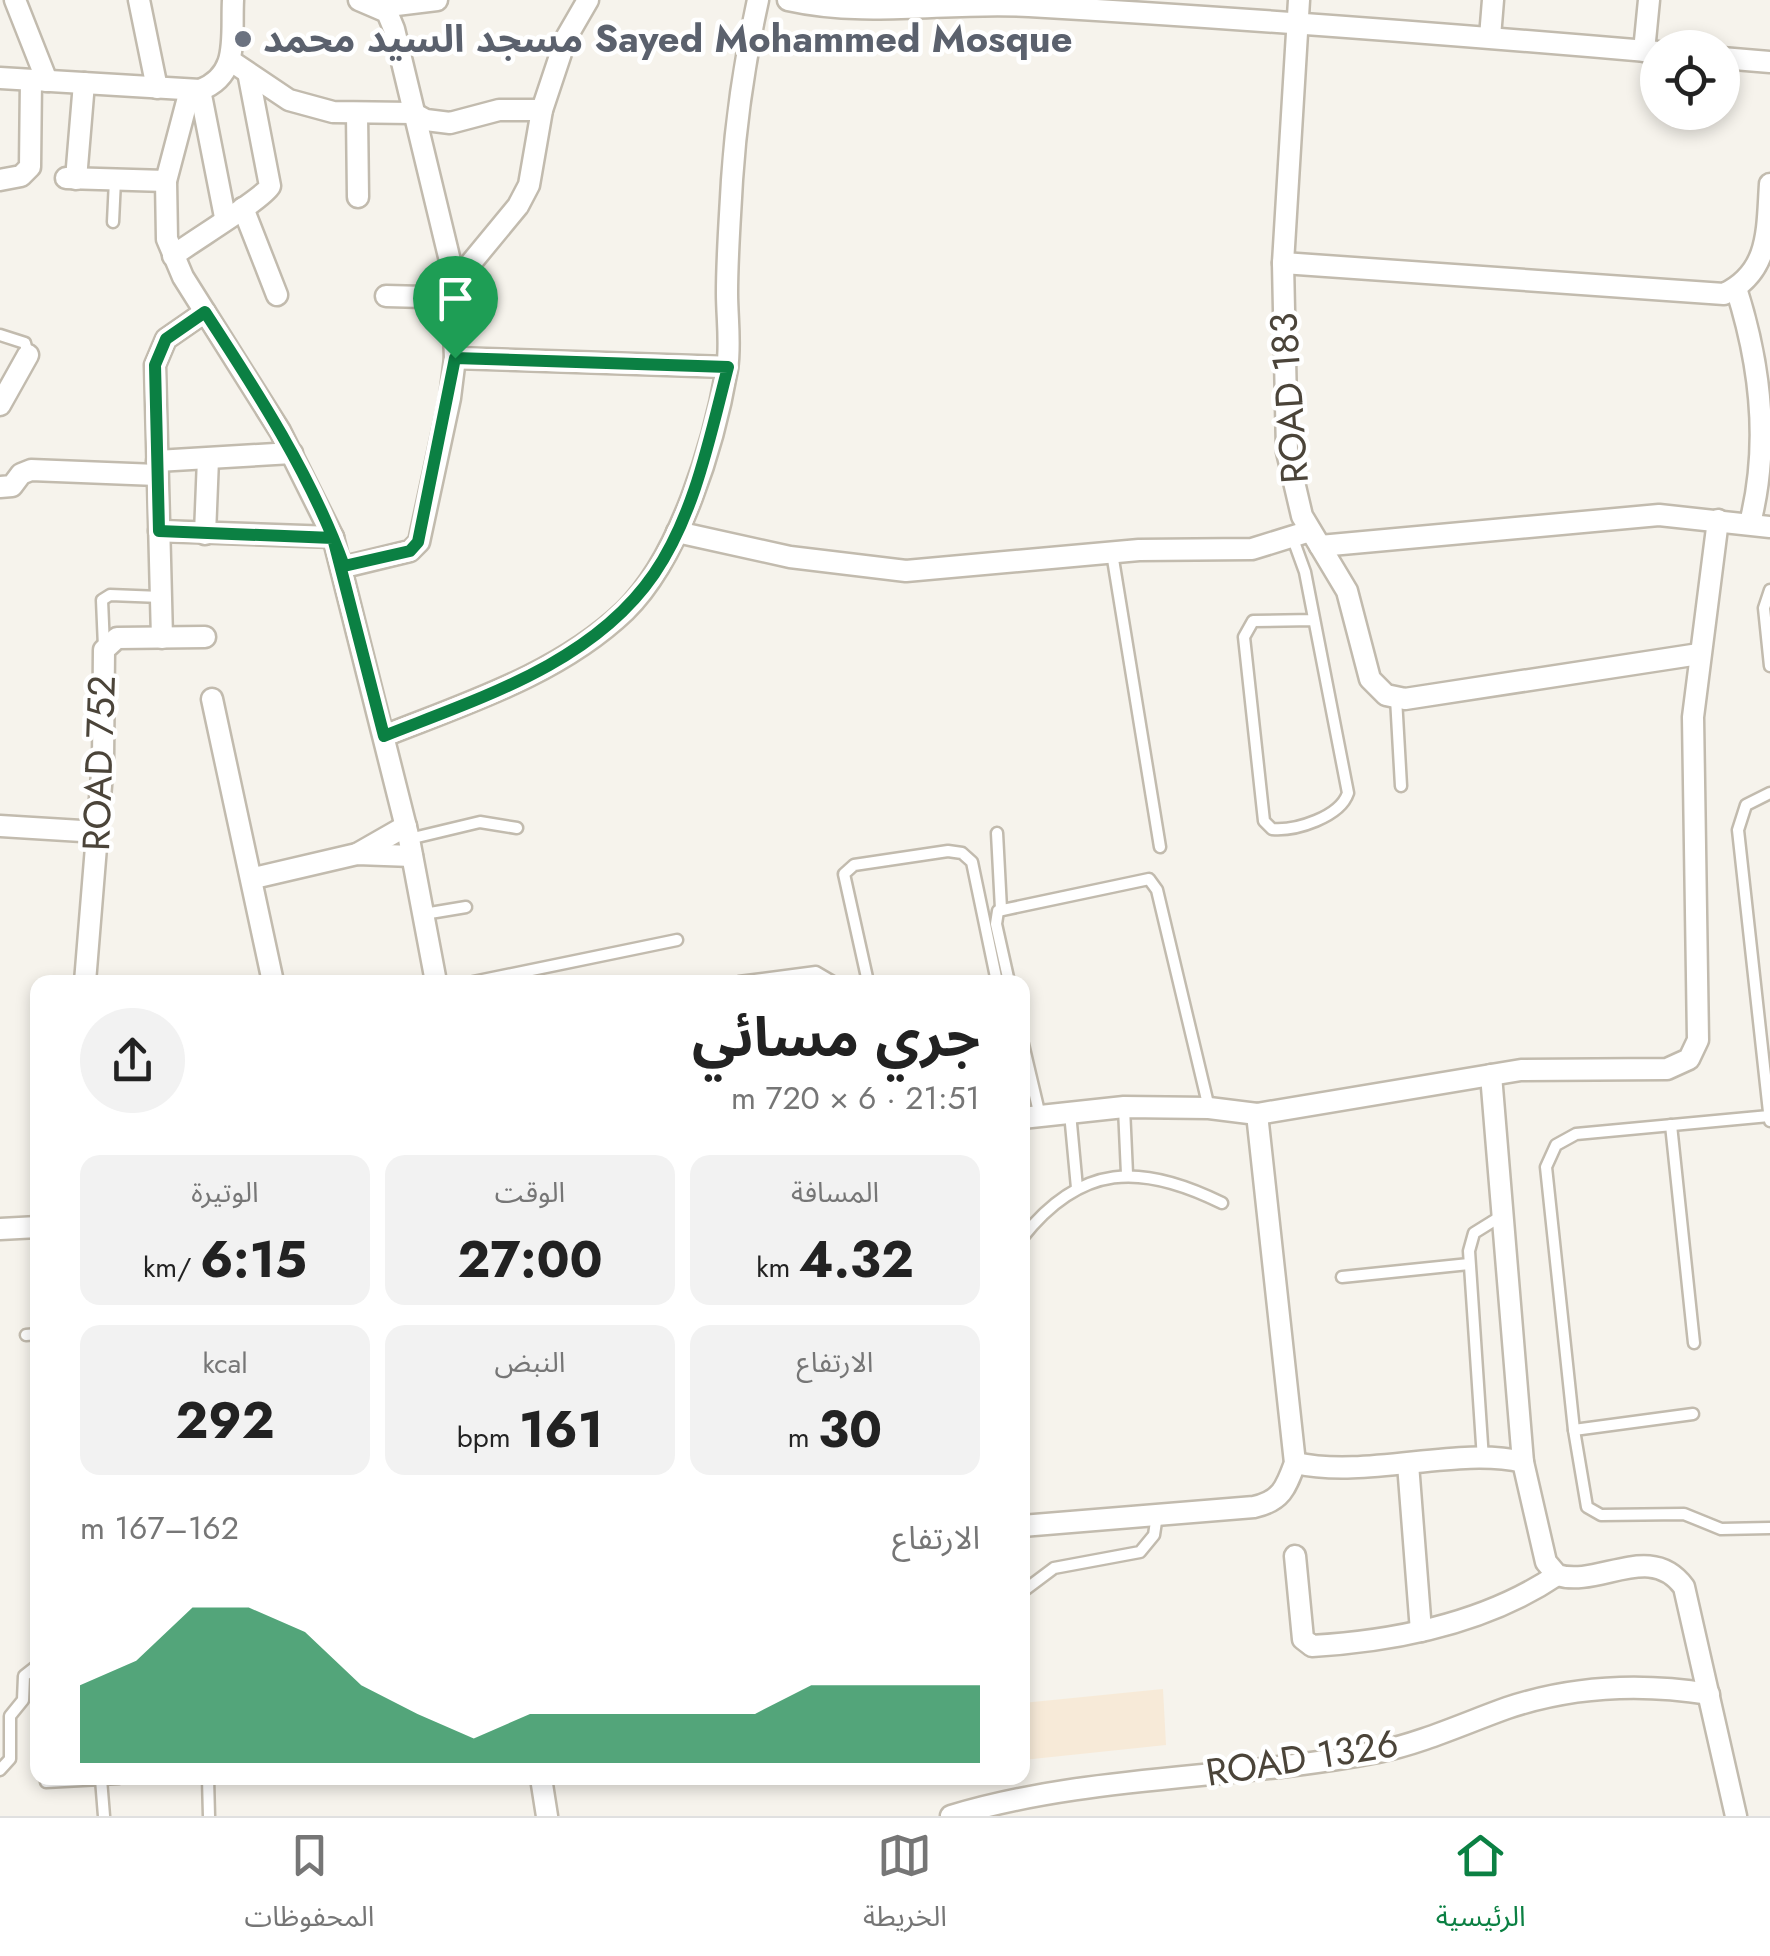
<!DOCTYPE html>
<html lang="ar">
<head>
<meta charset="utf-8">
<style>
	:root { --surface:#fff; --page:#f2f2f2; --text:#222; --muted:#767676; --line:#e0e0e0; --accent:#0b8043 }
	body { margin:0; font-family:Jost,"Noto Sans Arabic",sans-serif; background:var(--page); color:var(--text); direction:rtl; height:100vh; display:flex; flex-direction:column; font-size:38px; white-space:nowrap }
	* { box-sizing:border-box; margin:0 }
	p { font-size:32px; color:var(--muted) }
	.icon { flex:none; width:55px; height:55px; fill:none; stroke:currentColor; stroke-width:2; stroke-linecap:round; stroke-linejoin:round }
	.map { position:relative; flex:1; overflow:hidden; direction:ltr }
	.panel { position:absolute; left:30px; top:975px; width:1000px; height:810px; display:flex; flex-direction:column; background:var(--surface); border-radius:20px; box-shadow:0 5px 15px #0003; direction:rtl }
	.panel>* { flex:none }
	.tools { position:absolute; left:1640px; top:30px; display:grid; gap:20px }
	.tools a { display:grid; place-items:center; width:100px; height:100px; border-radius:50%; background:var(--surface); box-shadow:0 5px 15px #0003; font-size:50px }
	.pin { position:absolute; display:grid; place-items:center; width:85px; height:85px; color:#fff; margin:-102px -42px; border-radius:50% 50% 50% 0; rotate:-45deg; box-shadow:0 0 10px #0007 }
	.pin .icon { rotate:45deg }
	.round { display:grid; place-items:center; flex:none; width:105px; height:105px; border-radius:52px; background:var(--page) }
	.head { display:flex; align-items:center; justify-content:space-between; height:170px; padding:0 50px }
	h1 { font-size:55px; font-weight:700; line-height:75px }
	.stats { display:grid; grid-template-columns:repeat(3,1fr); gap:15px; height:170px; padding:10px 50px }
	.stats div { display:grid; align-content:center; border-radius:20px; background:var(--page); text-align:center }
	.stats b { font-size:50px; font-weight:700 }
	.stats small { font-size:28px; font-weight:400 }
	.stats p { font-size:28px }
	.chart { height:280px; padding:20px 50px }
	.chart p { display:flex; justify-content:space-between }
	.chart svg { width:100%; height:180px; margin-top:10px; fill:var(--accent); opacity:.7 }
	.tab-bar { display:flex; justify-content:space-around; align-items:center; height:140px; border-top:2px solid var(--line); background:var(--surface); font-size:28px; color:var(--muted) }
	.tab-bar a { display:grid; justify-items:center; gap:5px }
	.tab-bar .current { color:var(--accent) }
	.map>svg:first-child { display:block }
</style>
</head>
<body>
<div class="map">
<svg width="1770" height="1816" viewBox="0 0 1770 1816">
	<rect width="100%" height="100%" fill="#f6f3ec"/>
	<path fill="#f7ead8" d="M 1163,1689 L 1166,1745 L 1023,1760 L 1023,1703 Z"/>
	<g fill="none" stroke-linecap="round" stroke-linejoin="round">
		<g stroke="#c2bbae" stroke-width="15">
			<g id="lane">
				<path d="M 113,222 L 115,180"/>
				<path d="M 0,335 L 25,343 L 28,355"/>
				<path d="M 1293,539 L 1305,572 L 1348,793 C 1340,817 1296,831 1272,829 L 1264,821 L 1244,637 L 1253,621 L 1314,620"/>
				<path d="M 1112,553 L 1160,847"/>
				<path d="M 1770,590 L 1764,608 L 1770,666"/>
				<path d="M 104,647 L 102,600 L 110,595 L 161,597"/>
				<path d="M 1396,698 L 1401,786"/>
				<path d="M 997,833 L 1001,909"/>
				<path d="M 409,839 L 480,822 L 517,828"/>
				<path d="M 424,914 L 466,907"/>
				<path d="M 473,982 L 677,940"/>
				<path d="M 739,982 L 816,972 L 833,982"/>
				<path d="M 868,982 L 844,874 L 854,865 L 948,851 L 962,853 L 972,862 L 997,982"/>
				<path d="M 1009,982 L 996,924 L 998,911 L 1149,879 L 1157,890 L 1209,1108"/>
				<path d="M 1022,1040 L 1040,1116"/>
				<path d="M 1124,1108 L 1127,1174"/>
				<path d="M 1070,1113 L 1077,1188"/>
				<path d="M 1769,1116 L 1576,1134 L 1556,1145 L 1546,1167 L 1574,1430 L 1587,1507 L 1601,1515 L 1684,1514 L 1721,1529 L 1770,1528"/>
				<path d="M 1770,1121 L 1738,830 L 1746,805 L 1770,793"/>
				<path d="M 1671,1125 L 1694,1343"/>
				<path d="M 1022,1238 C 1081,1163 1141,1163 1222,1203"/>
				<path d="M 1342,1277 L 1469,1264"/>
				<path d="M 26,1335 L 38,1334"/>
				<path d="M 1574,1430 L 1693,1414"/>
				<path d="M 1483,1459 L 1469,1251 L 1474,1233 L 1503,1215"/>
				<path d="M 1022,1592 L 1054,1568 L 1140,1552 L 1154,1535 L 1157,1515"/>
				<path d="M 0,1770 L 10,1759 L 10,1716 L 23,1700 L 24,1676 L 38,1665"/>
				<path d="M 208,1778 L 209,1816"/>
				<path d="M 101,1779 L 104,1816"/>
				<path d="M 46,1782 L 119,1778"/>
			</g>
		</g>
		<g stroke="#c2bbae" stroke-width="25">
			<g id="street">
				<path d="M 15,0 L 47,81"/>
				<path d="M 139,0 L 157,88"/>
				<path d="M 788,0 C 868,18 949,1 1029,6 C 1239,18 1448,34 1658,52"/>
				<path d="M 1299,0 L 1283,263 L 1287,452 L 1302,516 L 1347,591 L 1370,679 L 1386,695 L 1405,699 L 1699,654"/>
				<path d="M 380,7 L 437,0"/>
				<path d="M 1490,37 L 1493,0"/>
				<path d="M 1644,51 L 1649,0"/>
				<path d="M 1722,58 L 1770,62"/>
				<path d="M 231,61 L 289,100 L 333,112 L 413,113 L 426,120 L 450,123 L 499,110 L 542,110"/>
				<path d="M 0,78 L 200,90 C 240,75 231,37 233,0"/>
				<path d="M 190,90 L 166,181 L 167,239 L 183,277 L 280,431 L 333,537 L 409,839 L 436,982"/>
				<path d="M 200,90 L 225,217"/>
				<path d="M 357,114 L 358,197"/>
				<path d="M 66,178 L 166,181"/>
				<path d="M 76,179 L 84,83"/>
				<path d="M 0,180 L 21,176 L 30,167 L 31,80"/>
				<path d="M 243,208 L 277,295"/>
				<path d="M 173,256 C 191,242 263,199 270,186 L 249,77"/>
				<path d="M 1283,263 L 1724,294 C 1770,272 1767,230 1770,184"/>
				<path d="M 1736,288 C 1761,366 1770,444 1750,523"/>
				<path d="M 386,296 L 425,297 L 452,286 L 518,206 L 529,185 L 542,110 L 566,38 L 588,0"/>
				<path d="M 455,358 L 727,367"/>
				<path d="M 0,405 L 28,355"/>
				<path d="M 157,461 L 292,453"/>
				<path d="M 0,487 L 12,486 L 21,474 L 31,470 L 157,475"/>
				<path d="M 159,531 L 333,537"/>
				<path d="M 677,532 L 790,557 L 906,571 L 1139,550 L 1252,549 L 1310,531"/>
				<path d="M 205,534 L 208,459"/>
				<path d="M 1320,546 L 1659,515 L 1770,527"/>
				<path d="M 344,567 L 410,551 L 419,542 L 450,398 L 455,358 L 451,265 L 394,29 L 387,12 L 359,0"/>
				<path d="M 162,638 L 155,365 L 166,339 L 205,312"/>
				<path d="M 212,699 L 273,982"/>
				<path d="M 384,736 C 467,703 559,674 625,611 C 680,557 714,444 727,369 C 731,345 727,318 727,293 C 727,256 730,218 732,180 C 736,119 745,59 758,0"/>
				<path d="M 0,826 L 98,832"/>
				<path d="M 357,854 L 406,826"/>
				<path d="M 254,878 L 357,854 L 412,856"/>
				<path d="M 85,982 L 103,761 L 104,650 L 117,638 L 205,637"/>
				<path d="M 1491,1075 L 1523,1462"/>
				<path d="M 1022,1118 L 1124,1107 L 1209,1108 L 1257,1114 L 1521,1070 L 1667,1069 L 1689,1059 L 1698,1040 L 1693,717 L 1718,520"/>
				<path d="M 0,1229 L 38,1227"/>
				<path d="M 1295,1463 C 1368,1479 1457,1446 1523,1462 L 1546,1562 L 1557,1575 C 1599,1588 1650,1541 1684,1587 L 1736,1816"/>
				<path d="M 1408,1464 L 1421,1631"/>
				<path d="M 1022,1526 L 1254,1507 C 1281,1501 1286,1488 1295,1463 L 1257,1114"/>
				<path d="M 1295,1556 L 1303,1639 L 1312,1646 C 1396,1641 1486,1623 1557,1575"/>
				<path d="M 541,1778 L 547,1816"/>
				<path d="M 951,1816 C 1090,1774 1236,1780 1378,1752 C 1422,1743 1465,1723 1507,1708 C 1573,1686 1641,1683 1709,1694"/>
			</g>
		</g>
		<use href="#lane" stroke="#fff" stroke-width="10"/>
		<use href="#street" stroke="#fff" stroke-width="20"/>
	</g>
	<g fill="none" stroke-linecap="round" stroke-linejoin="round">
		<g stroke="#fff" stroke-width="20">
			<path id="route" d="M 455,358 L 418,542 L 410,551 L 344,566 C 311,475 258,393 205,312 L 166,339 L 155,365 L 159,531 L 333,538 L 384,736 C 480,698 593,663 654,574 C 695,514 710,436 728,367 L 455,358"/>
		</g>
		<use href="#route" stroke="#0b8043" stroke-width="12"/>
	</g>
	<circle fill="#6b7280" stroke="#fff" stroke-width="4" cx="243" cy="39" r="10"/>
	<g text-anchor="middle" stroke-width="9" stroke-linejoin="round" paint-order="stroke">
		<g font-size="38" font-weight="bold" fill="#5b616d" stroke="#fff" text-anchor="start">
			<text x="263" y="52">مسجد السيد محمد Sayed Mohammed Mosque</text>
		</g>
		<g font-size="38" fill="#4b4439" stroke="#fff">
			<text transform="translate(1289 398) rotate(-94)" y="13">ROAD 183</text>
			<text transform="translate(99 763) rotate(-88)" y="13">ROAD 752</text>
			<text transform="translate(1302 1758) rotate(-9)" y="13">ROAD 1326</text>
		</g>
	</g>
</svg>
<div class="tools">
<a><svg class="icon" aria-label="locate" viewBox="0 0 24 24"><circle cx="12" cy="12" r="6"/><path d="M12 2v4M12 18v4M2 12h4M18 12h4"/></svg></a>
</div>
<div class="pin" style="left:455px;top:358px;background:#1e9e55"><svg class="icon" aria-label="arrive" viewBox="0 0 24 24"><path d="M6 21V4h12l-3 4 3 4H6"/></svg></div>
<section class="panel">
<div class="head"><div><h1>جري مسائي</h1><p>21:51 · 6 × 720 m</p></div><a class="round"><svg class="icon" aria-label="share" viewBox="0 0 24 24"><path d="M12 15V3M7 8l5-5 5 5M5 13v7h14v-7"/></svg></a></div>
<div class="stats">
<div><p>المسافة</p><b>4.32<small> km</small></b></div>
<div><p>الوقت</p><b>27:00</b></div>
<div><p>الوتيرة</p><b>6:15<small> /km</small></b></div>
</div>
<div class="stats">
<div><p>الارتفاع</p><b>30<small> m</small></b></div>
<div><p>النبض</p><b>161<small> bpm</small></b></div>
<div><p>kcal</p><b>292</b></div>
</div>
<div class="chart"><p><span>الارتفاع</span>162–167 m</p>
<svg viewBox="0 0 160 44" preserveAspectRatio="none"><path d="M0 44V25L10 19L20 6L30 6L40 12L50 25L60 32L70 38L80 32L90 32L100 32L110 32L120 32L130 25L140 25L150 25L160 25V44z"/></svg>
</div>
</section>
</div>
<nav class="tab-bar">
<a class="current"><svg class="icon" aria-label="home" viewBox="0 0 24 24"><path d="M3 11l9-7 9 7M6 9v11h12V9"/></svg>الرئيسية</a>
<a><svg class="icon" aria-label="map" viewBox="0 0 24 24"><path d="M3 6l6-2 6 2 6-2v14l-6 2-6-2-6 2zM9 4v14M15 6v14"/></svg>الخريطة</a>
<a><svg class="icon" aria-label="saved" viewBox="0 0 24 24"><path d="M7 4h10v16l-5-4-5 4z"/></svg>المحفوظات</a>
</nav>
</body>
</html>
